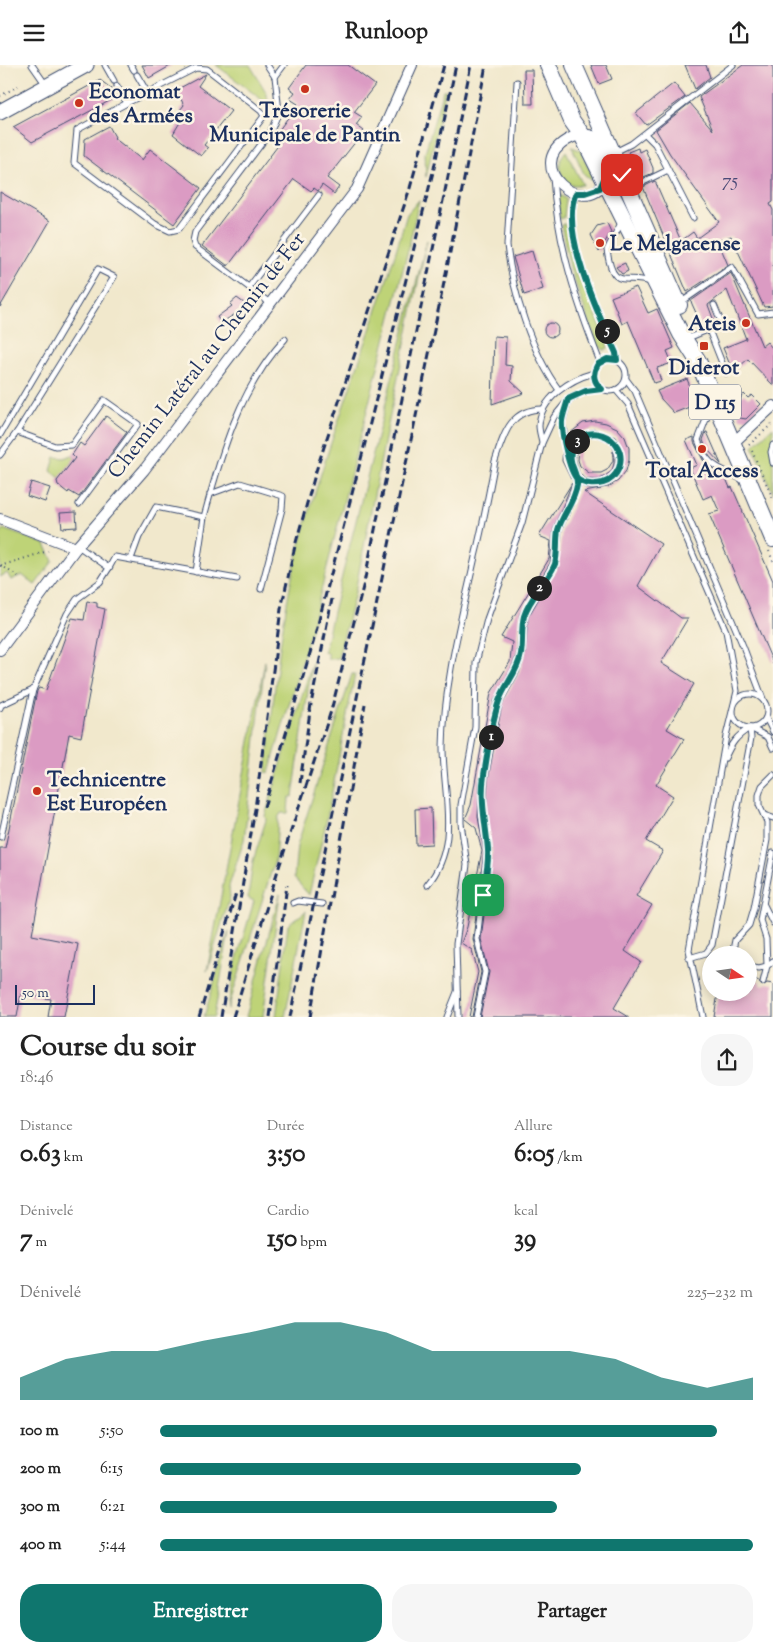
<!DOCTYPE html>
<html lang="fr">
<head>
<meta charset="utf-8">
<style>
	:root { --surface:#fff; --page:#f6f6f6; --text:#222; --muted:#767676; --accent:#0f766e }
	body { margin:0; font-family:"Sorts Mill Goudy",serif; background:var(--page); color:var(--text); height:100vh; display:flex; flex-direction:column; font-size:19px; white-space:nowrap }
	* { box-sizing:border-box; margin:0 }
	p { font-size:16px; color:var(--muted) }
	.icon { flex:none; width:28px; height:28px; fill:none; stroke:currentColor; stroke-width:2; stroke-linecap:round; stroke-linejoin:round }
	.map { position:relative; height:952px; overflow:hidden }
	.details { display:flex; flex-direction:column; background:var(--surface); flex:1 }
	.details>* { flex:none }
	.needle { width:32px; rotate:103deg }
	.tools { position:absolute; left:702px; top:881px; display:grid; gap:10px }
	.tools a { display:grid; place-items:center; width:55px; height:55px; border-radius:50%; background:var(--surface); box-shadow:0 2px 12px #0003; font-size:25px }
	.scale { position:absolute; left:15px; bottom:12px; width:80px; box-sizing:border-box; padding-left:5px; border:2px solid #1b2f5e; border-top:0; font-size:14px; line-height:18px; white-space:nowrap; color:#1b2f5e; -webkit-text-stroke:4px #fcf5e5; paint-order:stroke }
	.pin { position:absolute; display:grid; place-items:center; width:42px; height:42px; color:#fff; margin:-21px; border-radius:10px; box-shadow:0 2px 8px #0006 }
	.km { position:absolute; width:25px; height:25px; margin:-12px; border-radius:50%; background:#222; color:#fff; font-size:14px; line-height:25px; text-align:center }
	.round { display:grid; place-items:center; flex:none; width:52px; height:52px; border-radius:20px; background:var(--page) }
	.headline { display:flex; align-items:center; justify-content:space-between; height:85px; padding:0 20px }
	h1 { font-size:28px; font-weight:800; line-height:38px }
	.stats { display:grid; grid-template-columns:repeat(3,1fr); gap:8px; height:85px; padding:5px 20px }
	.stats div { display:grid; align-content:center }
	.stats b { font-size:25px; font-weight:800 }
	.stats small { font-size:14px; font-weight:400 }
	.stats p { font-size:14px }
	.chart { height:140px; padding:10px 20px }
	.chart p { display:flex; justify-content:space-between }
	.chart svg { width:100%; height:90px; margin-top:5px; fill:var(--accent); opacity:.7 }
	.button { display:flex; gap:10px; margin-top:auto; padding:10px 20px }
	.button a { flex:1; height:58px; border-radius:20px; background:var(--accent); color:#fff; font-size:20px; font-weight:800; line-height:58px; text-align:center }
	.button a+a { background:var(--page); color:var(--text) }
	ul { padding:0 20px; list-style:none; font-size:16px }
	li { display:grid; grid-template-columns:80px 60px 1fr; align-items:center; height:38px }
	li i { height:12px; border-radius:6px; background:var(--accent) }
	header { display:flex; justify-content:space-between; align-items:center; height:65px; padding:0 20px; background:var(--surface); font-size:22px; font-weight:800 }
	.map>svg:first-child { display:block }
</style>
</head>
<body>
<header><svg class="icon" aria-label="menu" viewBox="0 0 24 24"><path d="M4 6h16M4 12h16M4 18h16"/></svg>Runloop<svg class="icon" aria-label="share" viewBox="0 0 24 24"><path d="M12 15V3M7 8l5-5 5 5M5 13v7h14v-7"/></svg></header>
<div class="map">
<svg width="773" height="952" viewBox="0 0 773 952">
	<rect width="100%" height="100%" fill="#fcf5e5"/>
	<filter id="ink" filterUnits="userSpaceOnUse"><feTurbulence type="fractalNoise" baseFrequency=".02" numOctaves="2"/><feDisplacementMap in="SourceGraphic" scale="10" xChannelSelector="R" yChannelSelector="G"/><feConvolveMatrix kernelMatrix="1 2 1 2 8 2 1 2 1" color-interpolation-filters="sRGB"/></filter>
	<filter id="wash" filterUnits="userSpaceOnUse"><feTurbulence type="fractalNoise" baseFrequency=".0096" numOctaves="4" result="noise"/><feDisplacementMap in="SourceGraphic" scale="20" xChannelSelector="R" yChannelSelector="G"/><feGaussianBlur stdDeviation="1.12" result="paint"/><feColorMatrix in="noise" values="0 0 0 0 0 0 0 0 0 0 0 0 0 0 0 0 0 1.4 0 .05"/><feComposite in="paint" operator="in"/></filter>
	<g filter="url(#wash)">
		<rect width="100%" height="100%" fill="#f1e8cc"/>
		<g fill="#bed377" stroke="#6c816a">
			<path d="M 216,0 L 250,0 L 266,27 L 271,45 L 265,37 Z"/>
			<path d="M 443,25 L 446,25 L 426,112 L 425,88 Z"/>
			<path d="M 572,82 L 580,85 L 592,109 L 591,115 L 584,109 Z"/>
			<path d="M 566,86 L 583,120 L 571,120 C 558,111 556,98 566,86 Z"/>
			<path d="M 560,130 L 566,134 L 564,153 L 560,154 L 558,136 Z"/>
			<path d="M 419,135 L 410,177 L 311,565 L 269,708 L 266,707 C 274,632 280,556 299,483 C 329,370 375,262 407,149 Z"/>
			<path d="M 565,159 L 576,209 L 589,232 L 607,277 L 608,283 L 604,285 L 597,279 L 571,206 L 561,160 Z"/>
			<path d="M 427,175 L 384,379 L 354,532 L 338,593 L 328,594 L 328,589 L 324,587 L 333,547 Z"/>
			<path d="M 773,362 L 773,428 L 753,381 Z"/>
			<path d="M 72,390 L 75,393 L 60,413 L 51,406 L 55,392 L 64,393 Z"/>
			<path d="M 3,464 L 45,479 L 53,496 L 35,520 L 22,510 L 11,515 L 7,508 L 0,512 L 0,471 Z"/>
			<path d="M 265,596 L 244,775 L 229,821 L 230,832 L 207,906 Z"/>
			<path d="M 312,598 L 293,731 L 289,733 L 288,748 L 281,748 L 278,753 L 275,795 L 228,944 L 235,900 L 254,836 L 248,833 L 253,796 L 266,755 L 265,751 Z"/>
			<path d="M 352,609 L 355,609 L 326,758 L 309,830 L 294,813 L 297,781 Z"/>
			<path d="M 280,829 L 263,952 L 246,952 Z"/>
			<path d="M 306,846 L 285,952 L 276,952 L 288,860 Z"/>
			<path d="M 229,866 L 214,952 L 204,952 Z"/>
		</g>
		<g id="blocks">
			<g fill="#db9bc3">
				<path d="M 142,0 L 172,0 L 149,13 Z"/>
				<path d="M 306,0 L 348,0 L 375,20 L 354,47 L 362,52 L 356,60 L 364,66 L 327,113 L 339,122 L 334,129 L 322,120 L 318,126 L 314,123 L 311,126 L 294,114 L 228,201 L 202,181 L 283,74 L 276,69 L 298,39 L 290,34 L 295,27 L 289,23 Z"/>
				<path d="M 591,0 L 606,0 L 612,14 L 599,19 Z"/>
				<path d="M 685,0 L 706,0 L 710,12 L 695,24 Z"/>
				<path d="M 743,0 L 773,0 L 773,137 L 770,139 L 773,145 L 773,241 L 764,242 L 731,171 L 718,176 L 728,200 L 687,227 L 643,122 L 655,116 L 681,176 L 693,167 L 697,173 L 719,157 L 670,89 L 656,65 L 690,38 L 713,65 L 699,32 Z"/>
				<path d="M 524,5 L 532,5 L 533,39 L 525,39 Z"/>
				<path d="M 206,9 L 198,21 L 231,46 L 204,80 L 208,83 L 201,91 L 173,69 L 185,49 L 180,45 L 184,40 L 176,25 Z"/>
				<path d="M 100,15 L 112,24 L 115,33 L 32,77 L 13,62 Z"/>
				<path d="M 674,18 L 685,32 L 646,60 L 636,48 Z"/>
				<path d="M 109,61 L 115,72 L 114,73 L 142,95 L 150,84 L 201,123 L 174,159 L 84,91 L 85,74 Z"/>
				<path d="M 638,83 L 639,87 L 645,84 L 653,103 L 653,108 L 639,114 L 628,87 Z"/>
				<path d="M 0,127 L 50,156 L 0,242 Z"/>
				<path d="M 607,158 L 611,167 L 599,187 L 591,170 L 597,161 Z"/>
				<path d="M 532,186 L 543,224 L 524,230 L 513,192 Z"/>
				<path d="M 625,198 L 628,206 L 622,209 L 616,202 Z"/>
				<path d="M 731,208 L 762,281 L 767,277 L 773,284 L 773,320 L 748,294 L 733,307 L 723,283 L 746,274 L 727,225 L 708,240 L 714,256 L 702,261 L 692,239 L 691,236 Z"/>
				<path d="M 636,222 L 648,248 L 657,244 L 674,283 L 667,286 L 672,298 L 657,303 L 661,316 L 654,318 L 628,256 L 622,259 L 611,232 Z"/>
				<path d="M 237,233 L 248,241 L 221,258 L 217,252 L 232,241 L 230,239 Z"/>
				<circle cx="551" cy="265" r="7"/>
				<path d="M 494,271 L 506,272 L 505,300 L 512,301 L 511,316 L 524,328 L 492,339 Z"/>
				<path d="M 687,314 L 697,339 L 674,348 L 661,334 L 657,326 Z"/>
				<path d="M 744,329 L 748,333 L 752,330 L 761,339 L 746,354 L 740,353 L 735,339 Z"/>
				<path d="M 106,351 L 127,367 L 79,432 L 69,426 L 68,428 L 58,420 L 57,416 L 75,393 L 72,390 L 80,378 L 84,381 Z"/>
				<path d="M 595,356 L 606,358 L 617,363 L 625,372 L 629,383 L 629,395 L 626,406 L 618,416 L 608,422 L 601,423 L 611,419 L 619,411 L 623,400 L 622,387 L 616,372 L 594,364 L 577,369 L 570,377 L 569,369 L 583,358 Z"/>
				<path d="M 706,367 L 707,367 L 721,399 L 706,383 L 703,375 Z"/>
				<path d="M 694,372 L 694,377 L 703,395 L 714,405 L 725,411 L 730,423 L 732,422 L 773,516 L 773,598 L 709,449 L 719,446 L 712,430 L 703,434 L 690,403 L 697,400 L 686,375 Z"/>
				<path d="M 587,375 L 579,383 L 578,395 L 580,401 L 589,408 L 601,408 L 607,405 L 613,396 L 613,386 L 614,388 L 614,398 L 612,406 L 599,415 L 585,414 L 579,408 L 575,393 L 577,383 L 582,377 Z"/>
				<path d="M 563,382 L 566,397 L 571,414 L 562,396 Z"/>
				<path d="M 31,417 L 50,423 L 45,437 L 27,431 Z"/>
				<path d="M 572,418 L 554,463 L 550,498 L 520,549 L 517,588 L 511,605 L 494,636 L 480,713 L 478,752 L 484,786 L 473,874 L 481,907 L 472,952 L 469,952 L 478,907 L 472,885 L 461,878 L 467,862 L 482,786 L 476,763 L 465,754 L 471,740 L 491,628 L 510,597 L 512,577 L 501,572 L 549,494 L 551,476 L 539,471 Z"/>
				<path d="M 581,421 L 590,424 L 601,424 L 584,427 L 661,479 L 638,521 L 681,553 L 688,553 L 661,598 L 694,619 L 667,664 L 684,674 L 656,720 L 673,731 L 646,776 L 663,786 L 636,831 L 652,840 L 625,886 L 641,897 L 614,943 L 629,952 L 480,952 L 489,907 L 481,874 L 492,786 L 486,751 L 488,714 L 502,639 L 519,608 L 525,589 L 528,552 L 558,501 L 562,465 Z"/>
				<path d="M 76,447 L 77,462 L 62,463 L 60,448 Z"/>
				<path d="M 87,536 L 97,538 L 97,542 L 105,544 L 81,672 L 69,669 L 32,870 L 78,879 L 64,952 L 48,952 L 51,934 L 21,929 L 17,952 L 0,952 L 0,783 L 5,783 L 37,626 L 39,623 L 46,625 L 72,553 L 84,555 Z"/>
				<path d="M 431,743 L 432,779 L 416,780 L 415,744 Z"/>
				<path d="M 749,914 L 759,916 L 762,921 L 767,918 L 773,919 L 773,952 L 714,952 L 718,928 L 749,928 Z"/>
			</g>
		</g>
	</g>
	<g filter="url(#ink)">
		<use href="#blocks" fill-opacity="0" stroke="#3b4b6e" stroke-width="1"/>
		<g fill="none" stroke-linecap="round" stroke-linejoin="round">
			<g stroke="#3b4b6e" stroke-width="7">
				<g id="lane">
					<path d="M 32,0 L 46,20"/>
					<path d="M 105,0 L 114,16"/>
					<path d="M 131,0 L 134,5"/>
					<path d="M 267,0 L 275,12 L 279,46 L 271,66 L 195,167 L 193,176 L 195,182 L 270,238"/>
					<path d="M 137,10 L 147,27"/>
					<path d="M 275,12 L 284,0"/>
					<path d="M 517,17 L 507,180 C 512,225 532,289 559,325"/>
					<path d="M 117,21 L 127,38 L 77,65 L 74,98 L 155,159 L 170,166 L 179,164 L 264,51 L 261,46 L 207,4 L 196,3 L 127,38"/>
					<path d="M 645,69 L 655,79 L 693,153"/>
					<path d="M 615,87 L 631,79 L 733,0"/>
					<path d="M 553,112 C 557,178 576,236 600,297"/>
					<path d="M 631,123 L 668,105"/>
					<path d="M 576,128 C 559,167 599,250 616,288 L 617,295"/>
					<path d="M 621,158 L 607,185 C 613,228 626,208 650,217"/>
					<path d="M 249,222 L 319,130"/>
					<path d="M 680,238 L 732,202 L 758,249 L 773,247"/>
					<path d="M 709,265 L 726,308"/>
					<path d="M 693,271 L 722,259 L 714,240"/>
					<circle cx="610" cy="310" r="16"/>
					<path d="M 626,314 L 635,326 L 743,581 L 763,634"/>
					<path d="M 616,325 L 628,339 L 726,566 L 737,626 L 726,671 L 689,885 L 703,952"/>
					<path d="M 712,339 L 698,375 C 709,406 720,401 744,416"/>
					<path d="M 17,367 L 55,381 L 72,380 L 104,335 L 138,359 L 79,439"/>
					<path d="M 0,370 L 98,204 L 114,212 L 17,367 L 0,390"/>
					<path d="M 542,377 C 541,372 539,366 539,361 C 540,333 571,314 594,308"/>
					<path d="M 773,380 L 771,387 L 773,398"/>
					<path d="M 570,396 L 562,358 L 568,335 L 585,326 L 602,324"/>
					<path d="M 575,411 C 592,434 636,411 612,374"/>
					<path d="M 210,429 L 240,418 L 283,431 L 282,444 L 261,524"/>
					<path d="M 131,494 L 139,472 L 156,442 L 204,452 C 221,389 240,322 285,274"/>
					<path d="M 109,503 L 115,492 L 237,514"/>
					<path d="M 196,507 L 204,452"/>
					<circle cx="750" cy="646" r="17"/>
					<path d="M 0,643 L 1,640 L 33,625 L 67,549 L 77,534 L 100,517 L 109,503 L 78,481"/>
					<path d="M 766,653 L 773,667"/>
					<path d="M 725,693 C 731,679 736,671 750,663 L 768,672 L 773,683"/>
					<path d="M 764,750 L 773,753"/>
					<path d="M 1,772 L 33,625"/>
					<path d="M 427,820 C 461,780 443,730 443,682 C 444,617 461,555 475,492 C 483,460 489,428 495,396 C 504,369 510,344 543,344"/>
					<path d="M 293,838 L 298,836 L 322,839"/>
					<path d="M 764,840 L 773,858"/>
					<path d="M 732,890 L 735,875 L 749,860 L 754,843 L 767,775 L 767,757 L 759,740 L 759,730 L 762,721 L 773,710"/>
					<path d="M 689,893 L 706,888 L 712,880 L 751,673 L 750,663"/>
					<path d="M 749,901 L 759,903 L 767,901 L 766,874 L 760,855 L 773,788"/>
					<path d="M 763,917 L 767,901 L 773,896"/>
					<path d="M 447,952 L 457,927"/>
					<path d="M 458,952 L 456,879 L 467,800 L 461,758 L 461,740 L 475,662 L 476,598 L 487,554 L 522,458 L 542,378 L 554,352 L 568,335"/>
				</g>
			</g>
			<g stroke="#3b4b6e" stroke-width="12">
				<g id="street">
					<path d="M 613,89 C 611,98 609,110 604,118 C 584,153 522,102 567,75 C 574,71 586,68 593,71 C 603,77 603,93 609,102 C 611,105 617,107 621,110"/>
					<path d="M 733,378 L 773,341"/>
					<path d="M 0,454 L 76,483"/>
					<path d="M 0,585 L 76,483 L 144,405 L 357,124 L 412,0"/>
				</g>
			</g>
			<g stroke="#3b4b6e" stroke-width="17">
				<path id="secondary" d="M 0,47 L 86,0"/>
			</g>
			<g stroke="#3b4b6e" stroke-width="18">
				<g id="primary">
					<path d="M 548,0 L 572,56 L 582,70 L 681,269 L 698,296 L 773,474"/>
					<path d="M 574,0 L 679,240"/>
				</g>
			</g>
			<g stroke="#3b4b6e" stroke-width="2" stroke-dasharray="1 4" stroke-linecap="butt">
				<path d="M 0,31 L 18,21"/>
				<path d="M 749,380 L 773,358"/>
				<path d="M 752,386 L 773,434"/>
				<path d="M 769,486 L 773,496"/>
				<path d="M 1,500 L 18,512"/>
				<path d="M 0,501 L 48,486"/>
			</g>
			<use href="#lane" stroke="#fff" stroke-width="5"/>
			<use href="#street" stroke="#fff" stroke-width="10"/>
			<use href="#secondary" stroke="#fff" stroke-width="15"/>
			<use href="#primary" stroke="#fff" stroke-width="16"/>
			<g stroke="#1b2f5e" stroke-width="3" stroke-dasharray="8 4" stroke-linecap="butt">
				<path d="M 300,718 L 311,639 L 332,534"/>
				<path d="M 264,742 L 313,578 L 360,398 L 434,103 L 456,0"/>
				<path d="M 199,952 L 236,828"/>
				<path d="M 221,952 L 255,744 L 281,544 L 295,481 L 316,406 L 410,123 L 444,0"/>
				<path d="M 233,952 L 278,805 L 331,646 L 364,518 L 471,0"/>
				<path d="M 270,952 L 287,820"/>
				<path d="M 290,952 L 446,208 L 486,0"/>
				<path d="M 310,952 L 365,639"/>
			</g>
			<g stroke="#3b4b6e" stroke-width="7" stroke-linecap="butt">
				<path id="lane-bridge" d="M 476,952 L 485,907 L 477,874 L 488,786 L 482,751 L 484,713 L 498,637 L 515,607 L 521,589 L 524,551 L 554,499 L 558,464 L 577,419 L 570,393 L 573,381 L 579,373 L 595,368 L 612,374"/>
			</g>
			<use href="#lane-bridge" stroke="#fff" stroke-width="5"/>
		</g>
	</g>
	<g fill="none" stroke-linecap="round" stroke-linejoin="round" filter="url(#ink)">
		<g stroke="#fff" stroke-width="10">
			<path id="route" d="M 483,830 C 485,816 489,799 488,785 C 486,759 480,737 484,710 C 488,686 491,659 499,636 C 505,619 518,607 521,589 C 523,576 521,563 524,551 C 530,531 548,517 555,499 C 558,488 556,476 558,465 C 562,450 575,436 577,420 C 578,408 568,399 571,387 C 580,353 630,370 619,403 C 616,410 610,416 603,418 C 595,420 584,420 577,414 C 569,406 561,367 562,356 C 563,349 566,342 568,334 L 586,326 L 602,324 C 593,317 592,308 598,299 L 607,294 L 617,295 L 616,288 C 599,251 559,166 576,128 L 585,128 L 600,123 L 609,103 L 622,110"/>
		</g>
		<use href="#route" stroke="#0f766e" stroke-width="6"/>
	</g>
	<g fill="#c8321e" stroke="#fcf5e5" stroke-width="2">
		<circle cx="305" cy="24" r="5"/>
		<circle cx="79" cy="38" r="5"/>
		<circle cx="600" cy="178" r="5"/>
		<circle cx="746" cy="258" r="5"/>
		<rect x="699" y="276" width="10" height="10" rx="2.5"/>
		<circle cx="702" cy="384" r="5"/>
		<circle cx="37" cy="726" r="5"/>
	</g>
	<g text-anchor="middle" stroke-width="5" stroke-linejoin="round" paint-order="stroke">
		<g font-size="19" fill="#4b4a77">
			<text x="730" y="121">75</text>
		</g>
		<rect fill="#fcf5e5" stroke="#5e6a86" stroke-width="1" x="689" y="319.5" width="52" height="35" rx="4"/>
		<g font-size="20" font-weight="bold" fill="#1b2f5e">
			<text x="715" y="344">D 115</text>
		</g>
		<g font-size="21" font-weight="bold" fill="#1b2f5e" stroke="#fcf5e5" text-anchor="start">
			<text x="89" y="33">Economat<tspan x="89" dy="24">des Armées</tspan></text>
			<text x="305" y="52" text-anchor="middle">Trésorerie<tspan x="305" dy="24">Municipale de Pantin</tspan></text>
			<text x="610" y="185">Le Melgacense</text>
			<text x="736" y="265" text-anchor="end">Ateis</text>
			<text x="704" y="309" text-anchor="middle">Diderot</text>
			<text x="702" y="412" text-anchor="middle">Total Access</text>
			<text x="47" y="721">Technicentre<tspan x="47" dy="24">Est Européen</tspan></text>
		</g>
		<g font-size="21" fill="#1b2f5e" stroke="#fcf5e5">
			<text transform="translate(206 290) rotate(-52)" y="7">Chemin Latéral au Chemin de Fer</text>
		</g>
	</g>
</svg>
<div class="tools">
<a><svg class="needle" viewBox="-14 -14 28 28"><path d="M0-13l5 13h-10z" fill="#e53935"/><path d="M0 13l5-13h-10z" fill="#767676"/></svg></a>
</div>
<div class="scale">50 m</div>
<div class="pin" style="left:483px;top:830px;background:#1e9e55"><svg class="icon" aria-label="arrive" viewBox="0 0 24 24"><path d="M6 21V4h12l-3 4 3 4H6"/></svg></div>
<div class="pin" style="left:622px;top:110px;background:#d93025"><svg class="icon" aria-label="check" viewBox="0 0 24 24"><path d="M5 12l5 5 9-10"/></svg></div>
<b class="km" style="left:491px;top:672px">1</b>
<b class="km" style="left:539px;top:523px">2</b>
<b class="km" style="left:577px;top:376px">3</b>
<b class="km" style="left:607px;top:266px">5</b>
</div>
<section class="details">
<div class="headline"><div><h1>Course du soir</h1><p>18:46</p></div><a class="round"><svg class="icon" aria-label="share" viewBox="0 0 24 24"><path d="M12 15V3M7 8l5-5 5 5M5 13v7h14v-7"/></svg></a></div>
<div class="stats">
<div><p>Distance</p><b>0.63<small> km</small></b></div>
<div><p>Durée</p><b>3:50</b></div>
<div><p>Allure</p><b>6:05<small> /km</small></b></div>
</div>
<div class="stats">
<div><p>Dénivelé</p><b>7<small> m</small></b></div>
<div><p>Cardio</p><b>150<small> bpm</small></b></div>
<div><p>kcal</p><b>39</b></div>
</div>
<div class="chart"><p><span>Dénivelé</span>225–232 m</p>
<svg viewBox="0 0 160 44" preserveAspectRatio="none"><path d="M0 44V33L10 24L20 20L30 20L40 15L50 11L60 6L70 6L80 11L90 20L100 20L110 20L120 20L130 24L140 33L150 38L160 33V44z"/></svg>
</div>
<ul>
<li><b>100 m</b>5:50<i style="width:94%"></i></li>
<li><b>200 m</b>6:15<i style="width:71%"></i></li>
<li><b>300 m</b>6:21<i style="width:67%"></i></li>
<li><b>400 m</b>5:44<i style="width:100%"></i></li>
</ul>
<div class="button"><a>Enregistrer</a><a>Partager</a></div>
</section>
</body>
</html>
